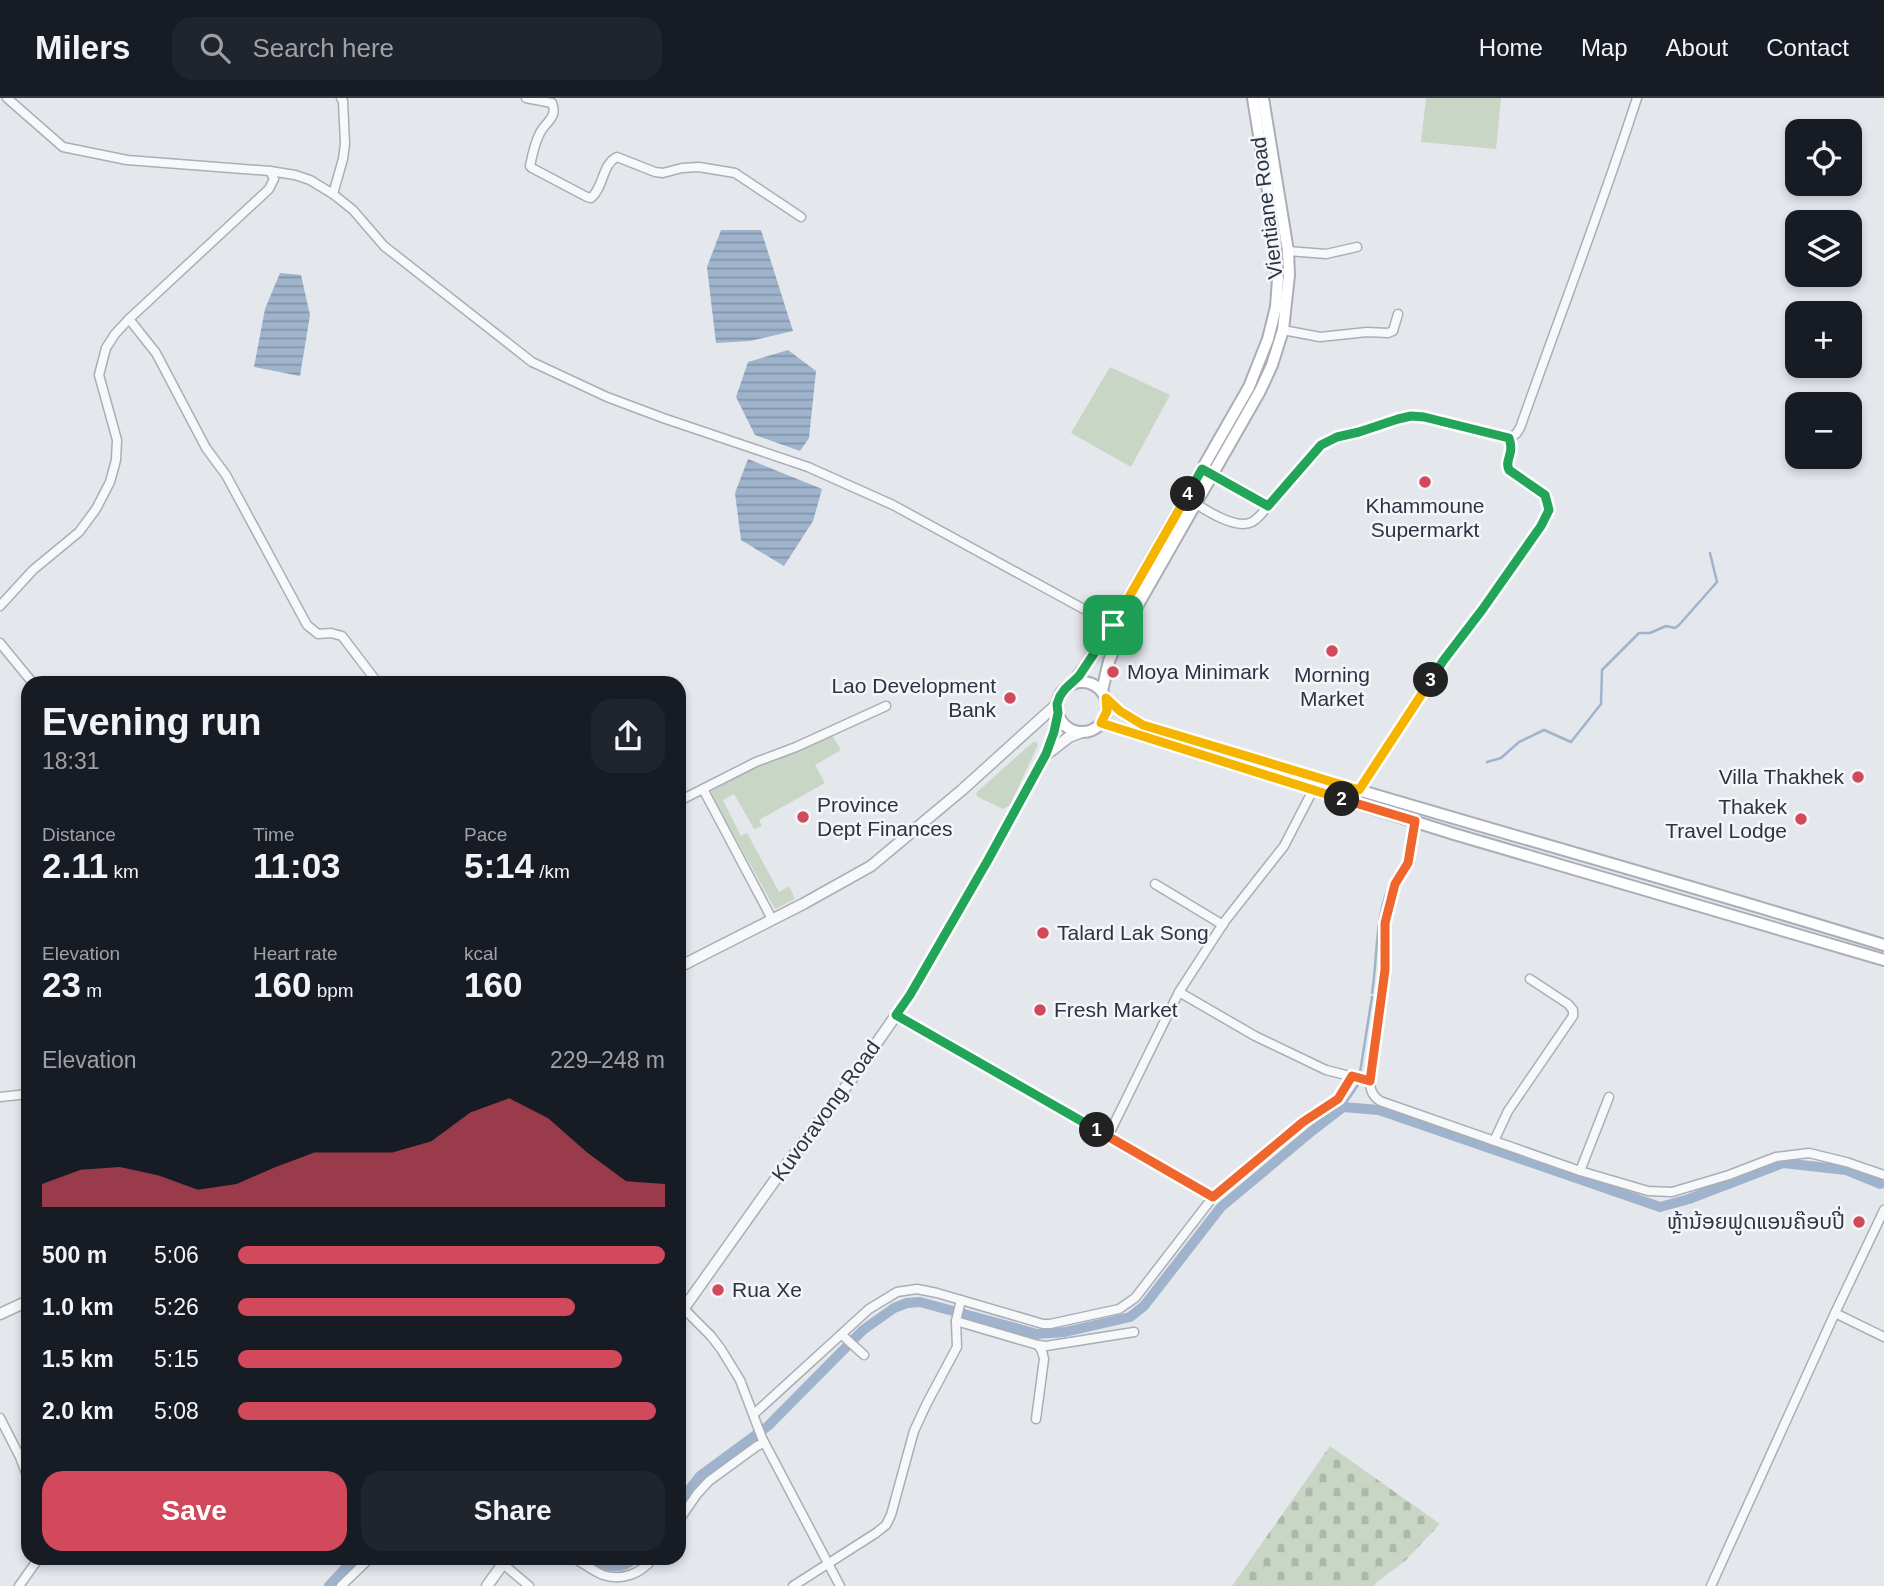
<!DOCTYPE html>
<html lang="en">
<head>
<meta charset="utf-8">
<style>
	:root { --surface:#171b24; --page:#20242c; --text:#f1f3f6; --muted:#9ea1a6; --line:#363941; --accent:#d1495b }
	body { margin:0; font-family:Helvetica,"Noto Sans Lao",sans-serif; background:var(--page); color:var(--text); height:100vh; display:flex; flex-direction:column; font-size:26px; white-space:nowrap }
	* { box-sizing:border-box; margin:0 }
	p { font-size:23px; color:var(--muted) }
	.icon { flex:none; width:38px; height:38px; fill:none; stroke:currentColor; stroke-width:2; stroke-linecap:round; stroke-linejoin:round }
	.map { position:relative; flex:1; overflow:hidden }
	.side { position:absolute; left:21px; top:578px; width:665px; height:889px; display:flex; flex-direction:column; background:var(--surface); border-radius:21px; box-shadow:0 4px 10px #0003 }
	.side>* { flex:none }
	.fabs { position:absolute; left:1785px; top:21px; display:grid; gap:14px }
	.fabs a { display:grid; place-items:center; width:77px; height:77px; border-radius:14px; background:var(--surface); box-shadow:0 4px 10px #0003; font-size:35px }
	.pin { position:absolute; display:grid; place-items:center; width:60px; height:60px; color:#fff; margin:-30px; border-radius:14px; box-shadow:0 4px 10px #0006 }
	.km { position:absolute; width:35px; height:35px; margin:-18px; border-radius:50%; background:#222; color:#fff; font-size:19px; line-height:35px; text-align:center }
	.round { display:grid; place-items:center; flex:none; width:74px; height:74px; border-radius:21px; background:var(--page) }
	.overview { display:flex; align-items:center; justify-content:space-between; height:119px; padding:0 21px }
	h1 { font-size:38px; font-weight:700; line-height:52px }
	.figures { display:grid; grid-template-columns:repeat(3,1fr); gap:10px; height:119px; padding:7px 21px }
	.figures div { display:grid; align-content:center }
	.figures b { font-size:35px; font-weight:700 }
	.figures small { font-size:19px; font-weight:400 }
	.figures p { font-size:19px }
	.chart { height:196px; padding:14px 21px }
	.chart p { display:flex; justify-content:space-between }
	.chart svg { width:100%; height:126px; margin-top:7px; fill:var(--accent); opacity:.7 }
	.button { display:flex; gap:14px; margin-top:auto; padding:14px 21px }
	.button a { flex:1; height:80px; border-radius:21px; background:var(--accent); color:#fff; font-size:28px; font-weight:700; line-height:80px; text-align:center }
	.button a+a { background:var(--page); color:var(--text) }
	ul { padding:0 21px; list-style:none; font-size:23px }
	li { display:grid; grid-template-columns:112px 84px 1fr; align-items:center; height:52px }
	li i { height:18px; border-radius:9px; background:var(--accent) }
	header { display:flex; align-items:center; gap:42px; box-sizing:border-box; height:98px; padding:0 35px; background:var(--surface); border-bottom:2px solid var(--line) }
	header strong { font-size:33px }
	nav { display:flex; gap:38px; margin-inline-start:auto; font-size:24px }
	.search { width:490px; height:63px; background:var(--page); display:flex; align-items:center; gap:18px; box-sizing:border-box; padding:0 24px; border-radius:21px; color:var(--muted); font-size:26px }
	.map>svg:first-child { display:block }
</style>
</head>
<body>
<header>
<strong>Milers</strong>
<div class="search"><svg class="icon" aria-label="search" viewBox="0 0 24 24"><circle cx="10" cy="10" r="6"/><path d="M15 15l6 6"/></svg>Search here</div>
<nav><a>Home</a><a>Map</a><a>About</a><a>Contact</a></nav>
</header>
<div class="map">
<svg width="1884" height="1488" viewBox="0 0 1884 1488">
	<defs>
		<pattern id="cemetery-stones" width="16" height="16" patternUnits="userSpaceOnUse" patternTransform="scale(1.75)"><rect width="16" height="16" fill="#c9d6c5"/><path d="M2 7V4a2 2 0 0 1 4 0v3zM10 15v-3a2 2 0 0 1 4 0v3z" fill="#adb8ab"/></pattern>
		<pattern id="water-rules" width="6" height="5" patternUnits="userSpaceOnUse" patternTransform="scale(1.75)"><rect width="6" height="5" fill="#9fb4cc"/><path d="M0 2.5h6" fill="none" stroke="#8293a7"/></pattern>
	</defs>
	<rect width="100%" height="100%" fill="#e4e7ec"/>
	<g fill="#c9d6c5">
		<path d="M 1426,0 L 1501,0 L 1496,51 L 1421,44 Z"/>
		<path d="M 1110,269 L 1170,297 L 1131,369 L 1071,335 Z"/>
		<path d="M 831,636 L 841,652 L 815,667 L 825,685 L 759,722 L 762,728 L 754,731 L 734,696 L 723,702 L 741,738 L 747,735 L 779,794 L 789,788 L 795,801 L 775,811 L 711,696 L 712,693 L 757,667 L 768,664 Z"/>
		<path d="M 1033,644 L 1036,644 L 1038,647 L 1010,707 L 1003,711 L 978,699 L 976,696 L 977,694 Z"/>
	</g>
	<path fill="url(#cemetery-stones)" d="M 1330,1348 L 1440,1426 L 1405,1463 L 1377,1484 L 1374,1488 L 1232,1488 Z"/>
	<g fill="url(#water-rules)">
		<path d="M 721,132 L 761,132 L 793,233 L 750,243 L 716,245 L 707,169 Z"/>
		<path d="M 280,175 L 301,177 L 310,217 L 300,278 L 254,269 L 265,211 Z"/>
		<path d="M 788,252 L 816,273 L 809,340 L 800,353 L 755,337 L 736,299 L 748,264 Z"/>
		<path d="M 748,361 L 822,391 L 813,423 L 784,468 L 741,442 L 735,395 Z"/>
	</g>
	<g fill="none" stroke-linecap="round" stroke-linejoin="round">
		<g stroke="#9fb4cc" stroke-width="2.5">
			<path d="M 1487,664 L 1501,660 L 1519,644 L 1544,632 L 1571,644 L 1601,606 L 1602,572 L 1639,535 L 1650,535 L 1666,528 L 1675,530 L 1679,527 L 1717,484 L 1710,455"/>
			<path d="M 1372,895 C 1378,860 1374,810 1394,780"/>
			<path d="M 1343,1009 L 1358,987 L 1372,899"/>
		</g>
		<g stroke="#9fb4cc" stroke-width="10">
			<path d="M 679,1405 L 700,1378 L 768,1328 L 863,1232 L 894,1210 L 907,1205 L 920,1204 L 1037,1236 L 1065,1234 L 1130,1219 L 1144,1208 L 1221,1109 L 1312,1033 L 1343,1009 L 1379,1012 L 1660,1109 L 1689,1101 L 1783,1065 L 1846,1072 L 1880,1086"/>
			<path d="M 590,1460 C 605,1469 621,1473 635,1460"/>
			<path d="M 329,1488 L 355,1460"/>
		</g>
		<g stroke="#a9aeb7" stroke-width="11">
			<g id="minor">
				<path d="M 7,0 L 63,49 L 127,62 L 270,73 L 295,77 L 310,82 L 333,96 L 353,112 L 384,148 L 532,264 L 607,299 L 663,320 L 808,369 L 893,407 L 1113,527"/>
				<path d="M 526,0 L 552,5 C 558,20 546,23 540,35 C 535,44 532,58 530,68 L 532,70 L 587,99 L 591,100 C 604,89 602,66 617,59 L 655,74 L 663,75 L 682,70 L 699,69 L 735,75 L 801,119"/>
				<path d="M 333,96 L 343,61 L 345,46 L 343,3 L 341,0"/>
				<path d="M 1288,153 L 1326,156 L 1357,149"/>
				<path d="M 129,221 L 156,255 L 206,350 L 226,377 L 307,527 L 318,536 L 331,535 L 342,538 L 377,584"/>
				<path d="M 1283,232 L 1320,239 L 1367,234 L 1388,235 L 1393,233 L 1398,216"/>
				<path d="M 1509,340 L 1516,336 L 1520,330 C 1559,220 1601,111 1637,0"/>
				<path d="M 1208,374 L 1268,408 L 1316,352 L 1329,342 L 1359,334 L 1398,321 L 1411,318 L 1424,319 L 1509,340"/>
				<path d="M 1196,406 C 1209,414 1237,432 1252,424 C 1258,421 1264,413 1268,408"/>
				<path d="M 0,508 L 33,472 L 79,434 L 96,411 L 110,384 L 116,362 L 117,342 L 99,277 L 106,250 L 115,236 L 129,221 L 269,91 L 274,81 L 270,73"/>
				<path d="M 0,545 L 32,584"/>
				<path d="M 703,691 L 772,821"/>
				<path d="M 1359,692 L 1443,563 L 1482,512 L 1541,428 L 1549,412 L 1545,397 L 1509,372 C 1504,361 1515,357 1509,340"/>
				<path d="M 679,703 L 756,664 L 796,649 L 886,608"/>
				<path d="M 1415,723 L 1407,765 L 1395,786 L 1385,825 L 1385,872 L 1370,983 C 1370,993 1373,998 1380,1003 L 1580,1073 L 1648,1093 L 1672,1094 L 1729,1077 L 1776,1059 L 1809,1055 L 1846,1064 L 1884,1077"/>
				<path d="M 1155,786 L 1223,827"/>
				<path d="M 1179,894 L 1255,938 L 1326,972 L 1370,983"/>
				<path d="M 896,917 L 1213,1099"/>
				<path d="M 0,999 L 28,996"/>
				<path d="M 1108,1038 L 1179,894 L 1225,823 L 1284,748 L 1313,692"/>
				<path d="M 1494,1043 L 1508,1013 L 1573,918 L 1573,912 L 1568,906 L 1530,881"/>
				<path d="M 1580,1073 L 1609,999"/>
				<path d="M 684,1211 L 711,1238 L 721,1251 L 740,1282 L 762,1340 L 840,1488"/>
				<path d="M 1835,1215 L 1884,1239"/>
				<path d="M 956,1223 L 1038,1247 L 1046,1248 L 1134,1234"/>
				<path d="M 842,1237 L 864,1257"/>
				<path d="M 754,1316 L 869,1211 L 897,1194 L 917,1191 L 937,1195 L 1043,1226 L 1050,1226 L 1119,1211 L 1135,1200 L 1213,1099 L 1303,1024 L 1338,1001 L 1352,978"/>
				<path d="M 0,1320 L 20,1359 L 28,1380"/>
				<path d="M 1036,1321 L 1044,1261 L 1042,1253 L 1038,1247"/>
				<path d="M 679,1422 L 697,1396 L 709,1383 L 757,1348 L 764,1345"/>
				<path d="M 574,1460 C 583,1465 593,1473 603,1477 C 622,1483 641,1476 653,1460"/>
				<path d="M 503,1466 L 529,1488"/>
				<path d="M 19,1488 L 39,1460"/>
				<path d="M 341,1488 L 370,1460"/>
				<path d="M 793,1488 L 876,1435 L 886,1427 L 891,1417 L 914,1333 L 927,1305 L 957,1249 L 956,1223 L 961,1202"/>
				<path d="M 1711,1488 L 1835,1215 L 1884,1112"/>
			</g>
		</g>
		<g stroke="#a9aeb7" stroke-width="13">
			<g id="tertiary">
				<path d="M 1047,656 L 1069,639 L 1082,634"/>
				<path d="M 679,869 L 803,806 L 871,768 L 962,692 L 1057,606"/>
				<path d="M 0,1216 L 28,1203"/>
				<path d="M 679,1217 L 775,1082 L 851,982 L 910,897 L 988,762 L 1046,656 L 1054,634 L 1058,615"/>
				<path d="M 487,1488 L 507,1460"/>
			</g>
		</g>
		<g stroke="#a9aeb7" stroke-width="14">
			<g id="secondary">
				<circle cx="1082" cy="609" r="25"/>
				<path d="M 1072,586 L 1106,539 L 1249,289 L 1268,241 L 1276,209 L 1278,181 L 1275,137 L 1253,0"/>
				<path d="M 1102,593 L 1109,563 L 1119,540 L 1260,293 L 1272,267 L 1283,232 L 1289,177 L 1288,153 L 1263,0"/>
				<path d="M 1106,600 L 1120,613 L 1143,627 C 1389,704 1638,771 1884,847"/>
				<path d="M 1101,625 L 1454,736 L 1884,862"/>
			</g>
		</g>
		<use href="#minor" stroke="#f7f8fa" stroke-width="8"/>
		<use href="#tertiary" stroke="#f7f8fa" stroke-width="10"/>
		<use href="#secondary" stroke="#fff" stroke-width="10"/>
	</g>
	<g fill="none" stroke-linecap="round" stroke-linejoin="round">
		<g stroke="#fff" stroke-width="14">
			<path id="split-1" d="M 1097,1032 L 896,917 L 910,897 L 988,762 L 1046,656 L 1054,634 L 1058,615 L 1057,606 L 1060,598 L 1065,591 L 1079,578 L 1113,527"/>
		</g>
		<g stroke="#fff" stroke-width="14">
			<path id="split-2" d="M 1097,1032 L 1213,1099 L 1303,1024 L 1338,1001 L 1352,978 L 1370,983 L 1385,872 L 1385,825 L 1395,786 L 1408,765 L 1415,723 L 1342,701"/>
		</g>
		<g stroke="#fff" stroke-width="14">
			<path id="split-3" d="M 1342,701 L 1101,625 L 1107,613 L 1106,600 L 1120,613 L 1143,627 L 1359,692 L 1431,582"/>
		</g>
		<g stroke="#fff" stroke-width="14">
			<path id="split-4" d="M 1188,396 L 1202,371 L 1268,408 L 1321,347 L 1337,339 L 1359,334 L 1398,321 L 1411,318 L 1424,319 L 1509,340 C 1515,357 1504,361 1509,372 L 1545,397 L 1549,412 L 1541,428 L 1482,512 L 1443,563 L 1431,582"/>
		</g>
		<g stroke="#fff" stroke-width="14">
			<path id="split-5" d="M 1113,527 L 1188,396"/>
		</g>
		<use href="#split-1" stroke="#22a559" stroke-width="9"/>
		<use href="#split-2" stroke="#f0652b" stroke-width="9"/>
		<use href="#split-3" stroke="#f5b400" stroke-width="9"/>
		<use href="#split-4" stroke="#22a559" stroke-width="9"/>
		<use href="#split-5" stroke="#f5b400" stroke-width="9"/>
	</g>
	<g fill="#d1495b" stroke="#f4f6f9" stroke-width="2.5">
		<circle cx="1425" cy="384" r="7"/>
		<circle cx="1332" cy="553" r="7"/>
		<circle cx="1113" cy="574" r="7"/>
		<circle cx="1010" cy="600" r="7"/>
		<circle cx="1858" cy="679" r="7"/>
		<circle cx="803" cy="719" r="7"/>
		<circle cx="1801" cy="721" r="7"/>
		<circle cx="1043" cy="835" r="7"/>
		<circle cx="1040" cy="912" r="7"/>
		<circle cx="1859" cy="1124" r="7"/>
		<circle cx="718" cy="1192" r="7"/>
	</g>
	<g text-anchor="middle" stroke-width="5" stroke-linejoin="round" paint-order="stroke">
		<g font-size="21" fill="#2b3445" stroke="#f4f6f9">
			<text transform="translate(1267 110) rotate(-97)" y="7">Vientiane Road</text>
			<text transform="translate(826 1013) rotate(-54)" y="7">Kuvoravong Road</text>
		</g>
		<g font-size="21" fill="#2b3445" stroke="#f4f6f9" text-anchor="start">
			<text x="1425" y="415" text-anchor="middle">Khammoune<tspan x="1425" dy="24">Supermarkt</tspan></text>
			<text x="1127" y="581">Moya Minimark</text>
			<text x="1332" y="584" text-anchor="middle">Morning<tspan x="1332" dy="24">Market</tspan></text>
			<text x="996" y="595" text-anchor="end">Lao Development<tspan x="996" dy="24">Bank</tspan></text>
			<text x="1844" y="686" text-anchor="end">Villa Thakhek</text>
			<text x="817" y="714">Province<tspan x="817" dy="24">Dept Finances</tspan></text>
			<text x="1787" y="716" text-anchor="end">Thakek<tspan x="1787" dy="24">Travel Lodge</tspan></text>
			<text x="1057" y="842">Talard Lak Song</text>
			<text x="1054" y="919">Fresh Market</text>
			<text x="1845" y="1131" text-anchor="end">ຫຼ້ານ້ອຍຟູດແອນຄ໊ອບປີ່</text>
			<text x="732" y="1199">Rua Xe</text>
		</g>
	</g>
</svg>
<div class="fabs">
<a><svg class="icon" aria-label="locate" viewBox="0 0 24 24"><circle cx="12" cy="12" r="6"/><path d="M12 2v4M12 18v4M2 12h4M18 12h4"/></svg></a>
<a><svg class="icon" aria-label="layers" viewBox="0 0 24 24"><path d="M12 4l9 5-9 5-9-5zM3 14l9 5 9-5"/></svg></a>
<a>+</a>
<a>−</a>
</div>
<div class="pin" style="left:1113px;top:527px;background:#1e9e55"><svg class="icon" aria-label="arrive" viewBox="0 0 24 24"><path d="M6 21V4h12l-3 4 3 4H6"/></svg></div>
<b class="km" style="left:1097px;top:1032px">1</b>
<b class="km" style="left:1342px;top:701px">2</b>
<b class="km" style="left:1431px;top:582px">3</b>
<b class="km" style="left:1188px;top:396px">4</b>
<section class="side">
<div class="overview"><div><h1>Evening run</h1><p>18:31</p></div><a class="round"><svg class="icon" aria-label="share" viewBox="0 0 24 24"><path d="M12 15V3M7 8l5-5 5 5M5 13v7h14v-7"/></svg></a></div>
<div class="figures">
<div><p>Distance</p><b>2.11<small> km</small></b></div>
<div><p>Time</p><b>11:03</b></div>
<div><p>Pace</p><b>5:14<small> /km</small></b></div>
</div>
<div class="figures">
<div><p>Elevation</p><b>23<small> m</small></b></div>
<div><p>Heart rate</p><b>160<small> bpm</small></b></div>
<div><p>kcal</p><b>160</b></div>
</div>
<div class="chart"><p><span>Elevation</span>229–248 m</p>
<svg viewBox="0 0 160 44" preserveAspectRatio="none"><path d="M0 44V36L10 31L20 30L30 33L40 38L50 36L60 30L70 25L80 25L90 25L100 21L110 11L120 6L130 13L140 25L150 35L160 36V44z"/></svg>
</div>
<ul>
<li><b>500 m</b>5:06<i style="width:100%"></i></li>
<li><b>1.0 km</b>5:26<i style="width:79%"></i></li>
<li><b>1.5 km</b>5:15<i style="width:90%"></i></li>
<li><b>2.0 km</b>5:08<i style="width:98%"></i></li>
</ul>
<div class="button"><a>Save</a><a>Share</a></div>
</section>
</div>
</body>
</html>
